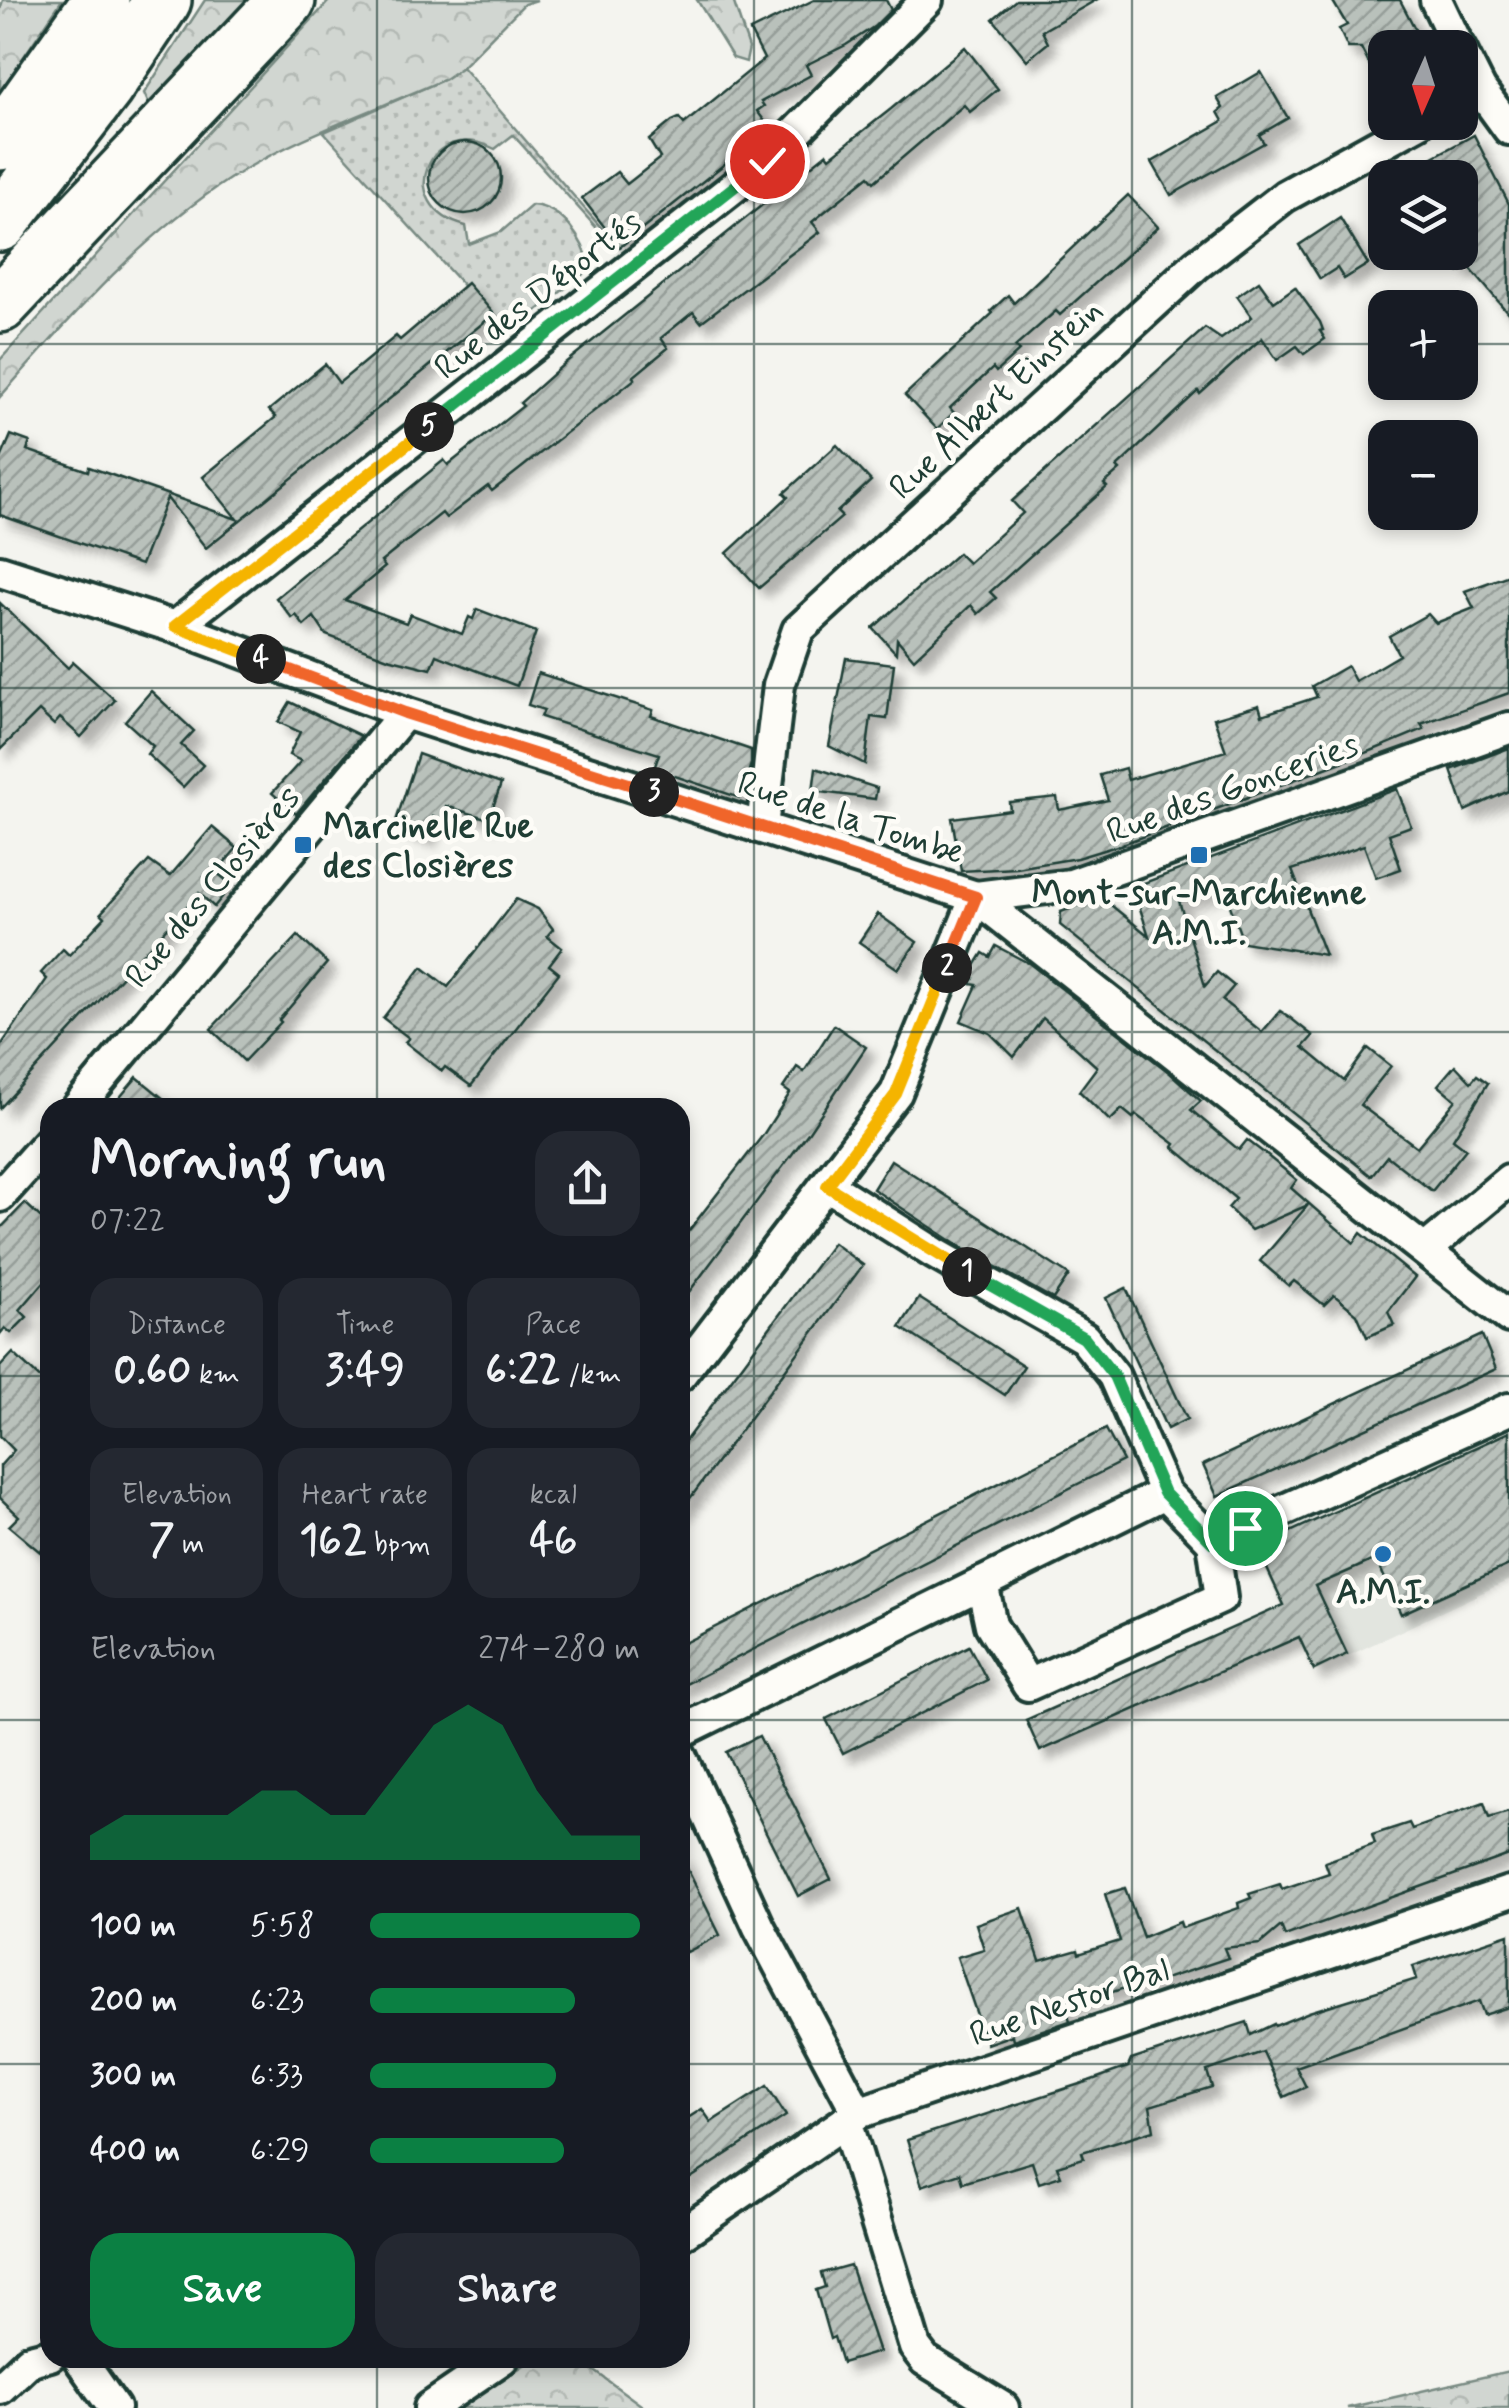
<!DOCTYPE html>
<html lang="en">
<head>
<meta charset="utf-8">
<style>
	:root { --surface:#171b24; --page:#242831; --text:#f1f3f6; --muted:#9ea1a6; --accent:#0b8043 }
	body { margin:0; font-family:Mynerve,sans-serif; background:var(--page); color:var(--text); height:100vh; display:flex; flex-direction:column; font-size:38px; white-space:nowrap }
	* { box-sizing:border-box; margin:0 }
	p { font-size:32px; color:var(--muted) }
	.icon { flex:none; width:55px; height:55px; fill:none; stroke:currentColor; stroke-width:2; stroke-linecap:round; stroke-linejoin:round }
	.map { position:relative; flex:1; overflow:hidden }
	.sheet { position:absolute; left:40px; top:1098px; width:650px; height:1270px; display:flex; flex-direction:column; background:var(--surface); border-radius:30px; box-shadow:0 5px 15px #0003 }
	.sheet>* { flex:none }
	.needle { width:65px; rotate:183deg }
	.tools { position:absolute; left:1368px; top:30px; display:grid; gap:20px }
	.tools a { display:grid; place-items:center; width:110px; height:110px; border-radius:20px; background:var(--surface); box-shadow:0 5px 15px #0003; font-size:50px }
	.pin { position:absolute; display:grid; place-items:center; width:85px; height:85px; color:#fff; margin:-42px; border:5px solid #fff; border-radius:50%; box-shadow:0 2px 10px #0007 }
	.km { position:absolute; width:50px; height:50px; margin:-25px; border-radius:50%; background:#222; color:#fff; font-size:28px; line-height:50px; text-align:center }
	.round { display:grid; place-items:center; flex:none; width:105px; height:105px; border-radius:30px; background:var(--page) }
	.summary { display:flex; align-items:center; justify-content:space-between; height:170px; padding:0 50px }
	h1 { font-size:55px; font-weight:800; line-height:75px }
	.metrics { display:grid; grid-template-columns:repeat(3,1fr); gap:15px; height:170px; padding:10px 50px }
	.metrics div { display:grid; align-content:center; border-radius:25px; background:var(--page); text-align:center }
	.metrics b { font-size:42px; font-weight:800 }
	.metrics small { font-size:28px; font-weight:400 }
	.metrics p { font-size:28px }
	.chart { height:280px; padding:20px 50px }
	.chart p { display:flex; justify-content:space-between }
	.chart svg { width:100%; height:180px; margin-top:10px; fill:var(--accent); opacity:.7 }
	.action { display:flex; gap:20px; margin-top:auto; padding:20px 50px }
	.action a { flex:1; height:115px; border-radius:30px; background:var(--accent); color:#fff; font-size:40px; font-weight:800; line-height:115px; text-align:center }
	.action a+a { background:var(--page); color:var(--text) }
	ul { padding:0 50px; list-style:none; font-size:32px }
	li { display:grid; grid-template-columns:160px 120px 1fr; align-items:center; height:75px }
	li i { height:25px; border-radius:12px; background:var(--accent) }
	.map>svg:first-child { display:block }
</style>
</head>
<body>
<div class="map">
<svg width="1509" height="2408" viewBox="0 0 1509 2408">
	<defs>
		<pattern id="grass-dots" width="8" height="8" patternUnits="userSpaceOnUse" patternTransform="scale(2.5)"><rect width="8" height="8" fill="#d1d6d1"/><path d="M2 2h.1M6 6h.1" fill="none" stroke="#b3b9b4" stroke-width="1.8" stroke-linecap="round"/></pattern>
		<pattern id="forest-crowns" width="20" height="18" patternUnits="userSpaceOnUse" patternTransform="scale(2.5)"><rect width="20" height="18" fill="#d1d6d1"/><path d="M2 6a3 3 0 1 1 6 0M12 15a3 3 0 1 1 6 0" fill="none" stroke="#b3b9b4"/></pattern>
		<pattern id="building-hatch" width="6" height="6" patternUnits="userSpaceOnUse" patternTransform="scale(2.5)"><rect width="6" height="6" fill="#b9c1bb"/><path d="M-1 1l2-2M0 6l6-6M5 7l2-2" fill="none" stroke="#969e99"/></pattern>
		<filter id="shadow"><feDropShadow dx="9" dy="9" stdDeviation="5" flood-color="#0004"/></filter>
	</defs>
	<rect width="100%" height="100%" fill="#f4f4ef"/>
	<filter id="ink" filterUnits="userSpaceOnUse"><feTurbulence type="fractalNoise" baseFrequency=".01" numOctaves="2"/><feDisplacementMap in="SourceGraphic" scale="20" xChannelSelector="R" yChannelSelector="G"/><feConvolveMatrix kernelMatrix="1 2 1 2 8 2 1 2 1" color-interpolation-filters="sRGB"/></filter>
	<g filter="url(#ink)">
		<path fill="#e2e5df" d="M 1509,1419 L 1509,1580 L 1314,1672 L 1245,1528 Z"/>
		<path fill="url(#grass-dots)" stroke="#788a82" stroke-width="2.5" d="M 462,67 L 604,231 L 602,234 L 513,135 L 495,149 C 428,114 392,208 466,226 L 469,244 L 501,232 L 532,205 C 564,208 583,240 591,268 L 507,334 L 324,132 L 445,79 Z"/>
		<g fill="url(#forest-crowns)" stroke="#788a82" stroke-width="2.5">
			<path d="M 3,0 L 62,0 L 0,92 L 0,10 Z"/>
			<path d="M 205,0 L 269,0 L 156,121 L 144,93 Z"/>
			<path d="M 330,0 L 537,0 L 524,4 L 462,67 L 445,79 C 374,111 297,136 231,178 C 141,236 70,318 0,397 L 0,360 Z"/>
			<path d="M 697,0 L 733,0 L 749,48 L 746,62 L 733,58 Z"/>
			<path d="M 535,2358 L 577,2358 L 645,2408 L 458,2408 Z"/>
			<path d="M 1509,2371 L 1509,2408 L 1347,2408 Z"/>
		</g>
		<g fill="url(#building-hatch)" stroke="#1f3d34" stroke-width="2.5" filter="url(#shadow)">
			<path d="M 814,0 L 886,0 L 891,10 L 875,26 L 846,45 L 806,65 L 811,75 L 761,102 L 764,106 L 757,111 L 770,128 L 620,247 L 582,198 L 617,172 L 627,184 L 660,158 L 649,140 L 672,121 L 679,118 L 684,124 L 764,59 L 750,31 Z"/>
			<path d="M 1016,0 L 1096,0 L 1042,31 L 1048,43 L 1027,60 L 993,19 Z"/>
			<path d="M 1332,0 L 1400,0 L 1425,48 L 1385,48 L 1385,96 L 1361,48 L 1348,48 L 1339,29 L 1347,25 Z"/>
			<path d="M 965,47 L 998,89 L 970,112 L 964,105 L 874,182 L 869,176 L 812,222 L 820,232 L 701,322 L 693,312 L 661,338 L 668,348 L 633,377 L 635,379 L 492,491 L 488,486 L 446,518 L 442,513 L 381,562 L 385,567 L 345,600 L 406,623 L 410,614 L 462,634 L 469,617 L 473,619 L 477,609 L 536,632 L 517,686 L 437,655 L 431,669 L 388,658 L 326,635 L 314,617 L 304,626 L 296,615 L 292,618 L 276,598 L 444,460 L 448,465 L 523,406 L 520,403 L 565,363 L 827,153 L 830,157 L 891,109 Z"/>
			<path d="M 1261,72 L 1288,118 L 1259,135 L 1264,143 L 1171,195 L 1152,162 L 1223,121 L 1218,112 L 1223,108 L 1217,98 Z"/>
			<path d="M 1474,135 L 1509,204 L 1509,314 L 1469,267 L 1460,272 L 1460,178 L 1394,178 Z"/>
			<circle cx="465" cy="178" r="36"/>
			<path d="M 1128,195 L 1158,227 L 1060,315 L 1056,311 L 1015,347 L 1019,351 L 996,372 L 993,368 L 950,408 L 954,413 L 937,429 L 905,395 L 993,313 L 991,311 L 1008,295 L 1014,303 Z"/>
			<path d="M 1340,218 L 1368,264 L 1344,279 L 1337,268 L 1320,279 L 1299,245 Z"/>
			<path d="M 1259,281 L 1274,302 L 1295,287 L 1320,322 L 1323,330 L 1320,331 L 1325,339 L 1304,354 L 1297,346 L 1277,360 L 1262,338 L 1200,394 L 1198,391 L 1117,467 L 1120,470 L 1104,484 L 1107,487 L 990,592 L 996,598 L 978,614 L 971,605 L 914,659 L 897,639 L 896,653 L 873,628 L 958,553 L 968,563 L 1023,513 L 1012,501 L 1205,328 L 1221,339 L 1252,317 L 1237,296 Z"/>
			<path d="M 467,283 L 494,314 L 206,548 L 167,498 L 141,565 L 0,515 L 0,461 L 11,435 L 30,442 L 27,450 L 88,471 L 89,467 L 237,519 L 203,477 L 276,417 L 269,410 L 325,364 L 339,383 L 396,336 L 400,340 Z"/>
			<path d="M 837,445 L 871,481 L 837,512 L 842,517 L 759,588 L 727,553 L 788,497 L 784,493 Z"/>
			<path d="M 1509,575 L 1509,693 L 1421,724 L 1424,729 L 1371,751 L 1120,845 L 1077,858 L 1017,868 L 961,871 L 952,818 L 1010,810 L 1009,802 L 1057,797 L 1059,810 L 1108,800 L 1100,775 L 1125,768 L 1128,780 L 1226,751 L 1214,718 L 1259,705 L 1262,715 L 1317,697 L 1312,686 L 1347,666 L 1355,681 L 1399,655 L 1389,636 L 1428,614 L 1436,623 L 1474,608 L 1465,591 Z"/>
			<path d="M 0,603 L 68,668 L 73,662 L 115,700 L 81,737 L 60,718 L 54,725 L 39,711 L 0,750 Z"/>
			<path d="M 846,658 L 894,664 L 887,719 L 871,717 L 865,764 L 829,746 Z"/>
			<path d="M 538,673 L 653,710 L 651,716 L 751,750 L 751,764 L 740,798 L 654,769 L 659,754 L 541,717 L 544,710 L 528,705 Z"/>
			<path d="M 151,691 L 194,731 L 181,745 L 203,765 L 183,787 L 147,754 L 153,746 L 125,721 Z"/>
			<path d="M 290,702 L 361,736 L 296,814 L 272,793 L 301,761 L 289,755 L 300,732 L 278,722 Z"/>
			<path d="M 1509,748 L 1509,791 L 1465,811 L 1451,770 Z"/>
			<path d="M 418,754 L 501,784 L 489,819 L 446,806 L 442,821 L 433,817 L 426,837 L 394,827 Z"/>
			<path d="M 816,768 L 877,788 L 875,799 L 813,791 Z"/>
			<path d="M 1397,789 L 1411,826 L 1389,834 L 1401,869 L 1376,878 L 1364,845 L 1292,870 L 1325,955 L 1243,942 L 1223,886 L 1179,901 L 1205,986 L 1217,972 L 1234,986 L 1222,1000 L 1262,1032 L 1280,1011 L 1288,1016 L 1313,1036 L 1303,1047 L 1344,1081 L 1368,1048 L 1391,1066 L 1360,1105 L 1417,1147 L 1456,1100 L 1438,1085 L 1455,1065 L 1471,1082 L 1477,1075 L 1488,1083 L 1453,1139 L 1466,1149 L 1432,1191 L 1387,1156 L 1371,1176 L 1060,925 L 1061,912 L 1101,897 L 1149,936 L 1133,887 Z"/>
			<path d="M 212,827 L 237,848 L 216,872 L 232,885 L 214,907 L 199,893 L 0,1108 L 0,1047 L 47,979 L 41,973 L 63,949 L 69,955 L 105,917 L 101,913 L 149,861 L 170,876 Z"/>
			<path d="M 516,899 L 538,909 L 553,929 L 547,936 L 562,948 L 549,965 L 559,973 L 471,1086 L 445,1067 L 442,1071 L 405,1042 L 409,1038 L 383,1018 L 422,967 L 448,987 Z"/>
			<path d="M 878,914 L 917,942 L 898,969 L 859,942 Z"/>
			<path d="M 298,936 L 327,963 L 279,1020 L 281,1022 L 244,1061 L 211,1029 Z"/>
			<path d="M 996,946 L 1030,964 L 1170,1073 L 1201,1101 L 1191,1110 L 1239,1150 L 1247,1140 L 1264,1153 L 1297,1180 L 1291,1188 L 1354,1243 L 1361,1233 L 1415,1277 L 1388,1312 L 1394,1325 L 1367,1337 L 1357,1314 L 1334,1295 L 1324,1305 L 1294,1281 L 1289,1286 L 1260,1261 L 1308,1205 L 1251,1230 L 1228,1208 L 1236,1199 L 1173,1147 L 1175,1144 L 1136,1115 L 1133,1118 L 1122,1109 L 1110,1121 L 1079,1091 L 1097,1067 L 1043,1018 L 1014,1057 L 990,1033 L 961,1021 L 977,985 L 971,984 L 974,978 L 969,975 L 983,953 L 990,957 Z"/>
			<path d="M 834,1025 L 866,1047 L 808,1133 L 680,1304 L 680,1242 L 763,1135 L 790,1093 L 783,1088 L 797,1067 L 804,1072 Z"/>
			<path d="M 137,1077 L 175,1108 L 111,1108 Z"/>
			<path d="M 891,1160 L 1069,1275 L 1053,1299 L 961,1247 L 873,1189 Z"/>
			<path d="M 25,1203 L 50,1226 L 50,1275 L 20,1310 L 27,1317 L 11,1333 L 5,1328 L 0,1334 L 0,1229 Z"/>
			<path d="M 833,1243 L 863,1265 L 680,1512 L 680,1448 Z"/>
			<path d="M 1126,1288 L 1187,1419 L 1167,1429 L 1106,1298 Z"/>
			<path d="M 919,1298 L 1024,1366 L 1005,1395 L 900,1327 Z"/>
			<path d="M 1482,1335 L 1496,1369 L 1217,1496 L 1203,1465 Z"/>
			<path d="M 13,1353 L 50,1388 L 50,1538 L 40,1552 L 9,1526 L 19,1516 L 0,1498 L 0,1466 L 14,1450 L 0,1436 L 0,1367 Z"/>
			<path d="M 1106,1429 L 1123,1461 L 680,1687 L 680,1645 Z"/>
			<path d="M 1509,1432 L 1509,1565 L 1401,1614 L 1376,1559 L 1315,1586 L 1347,1654 L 1314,1670 L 1299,1637 L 1040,1751 L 1026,1720 L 1284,1605 L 1257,1547 Z"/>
			<path d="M 969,1646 L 987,1680 L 843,1753 L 826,1719 Z"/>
			<path d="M 759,1736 L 831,1879 L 798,1896 L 726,1752 Z"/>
			<path d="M 1484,1803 L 1489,1818 L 1509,1812 L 1509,1855 L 1285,1936 L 1281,1926 L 1260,1944 L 1224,1948 L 1228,1958 L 1144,1986 L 1143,1982 L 1066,2007 L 1070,2021 L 1013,2040 L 1012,2035 L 987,2044 L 957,1957 L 984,1949 L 976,1924 L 1022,1908 L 1040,1961 L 1078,1950 L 1079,1954 L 1120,1941 L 1105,1894 L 1125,1888 L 1143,1937 L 1180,1922 L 1182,1928 L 1239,1908 L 1238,1903 L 1251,1898 L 1249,1894 L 1280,1884 L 1282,1889 L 1329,1873 L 1325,1862 L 1375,1844 L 1372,1835 L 1409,1823 L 1412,1829 Z"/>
			<path d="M 680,1854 L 720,1935 L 687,1952 L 680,1938 Z"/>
			<path d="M 1509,1934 L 1509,2007 L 1484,2015 L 1479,2001 L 1296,2067 L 1306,2087 L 1284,2097 L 1263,2052 L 1207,2071 L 1212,2087 L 1150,2106 L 1154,2130 L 1082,2152 L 1084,2158 L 1057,2166 L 1061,2176 L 1039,2183 L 1032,2162 L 963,2183 L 960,2173 L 922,2186 L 907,2140 L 1089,2081 L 1128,2067 L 1131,2060 L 1247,2022 L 1251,2035 L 1274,2024 L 1275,2026 L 1309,2012 L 1417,1979 L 1413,1966 Z"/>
			<path d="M 767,2086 L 786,2116 L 680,2185 L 680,2123 L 702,2109 L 711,2122 Z"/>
			<path d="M 850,2265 L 879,2352 L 842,2363 L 834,2337 L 830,2339 L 816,2290 L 825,2287 L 821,2273 Z"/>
		</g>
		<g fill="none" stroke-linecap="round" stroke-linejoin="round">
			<g stroke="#1f3d34" stroke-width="38">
				<g id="minor">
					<path d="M 1436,0 L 1459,48"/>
					<path d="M 1460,49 L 1480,89 L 1509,129"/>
					<path d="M 0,571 L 175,627 L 405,713 L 976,897 L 1509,1317"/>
					<path d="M 175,627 L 767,161 L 927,0"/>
					<path d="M 762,827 L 779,685 L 798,630 L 1196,265 L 1285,196 L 1419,122"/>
					<path d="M 976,897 L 1071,885 L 1509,728"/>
					<path d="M 77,1108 L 405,713"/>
					<path d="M 827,1185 L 934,1253 L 1084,1338 L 1114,1376 L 1165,1493 L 1213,1542"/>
					<path d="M 0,1196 L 50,1140"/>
					<path d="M 1425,1250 L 1509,1180"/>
					<path d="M 680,1375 L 896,1093 L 976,897"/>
					<path d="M 1213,1542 L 1509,1409"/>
					<path d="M 982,1583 L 991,1625 L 1028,1685 L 1221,1598 L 1213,1542"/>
					<path d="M 680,1732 L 1165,1493"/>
					<path d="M 680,1755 L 759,1927 L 858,2113"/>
					<path d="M 846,2121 L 915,2347 L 925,2360 L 1003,2408"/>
					<path d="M 680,2235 L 858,2113 L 1509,1892"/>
					<path d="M 79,2358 L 114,2408"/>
					<path d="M 0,2388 L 30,2360 L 50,2355"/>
					<path d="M 430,2408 L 503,2358"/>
				</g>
			</g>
			<g stroke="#1f3d34" stroke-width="62">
				<g id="motorway">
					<path d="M 0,142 L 101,0"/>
					<path d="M 0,223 L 105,87 L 163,0"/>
					<path d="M 0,304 L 287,0"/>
				</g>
			</g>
			<use href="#minor" stroke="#fdfcf7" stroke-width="30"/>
			<use href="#motorway" stroke="#fdfcf7" stroke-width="55"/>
		</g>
	</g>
	<g fill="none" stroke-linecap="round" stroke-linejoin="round" filter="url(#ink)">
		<g stroke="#fff" stroke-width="20">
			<path id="split-1" d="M 967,1272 L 1084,1338 L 1114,1376 L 1164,1493 L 1212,1542 L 1245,1528"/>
		</g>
		<g stroke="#fff" stroke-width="20">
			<path id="split-2" d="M 947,968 L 896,1094 L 827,1186 L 967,1272"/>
		</g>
		<g stroke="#fff" stroke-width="20">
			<path id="split-3" d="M 654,792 L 976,897 L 947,968"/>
		</g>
		<g stroke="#fff" stroke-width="20">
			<path id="split-4" d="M 261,659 L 405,713 L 654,792"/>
		</g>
		<g stroke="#fff" stroke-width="20">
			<path id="split-5" d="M 261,659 L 175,626 L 429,427"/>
		</g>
		<g stroke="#fff" stroke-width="20">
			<path id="split-6" d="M 429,427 L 767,161"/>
		</g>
		<use href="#split-1" stroke="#22a559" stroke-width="12"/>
		<use href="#split-2" stroke="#f5b400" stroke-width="12"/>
		<use href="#split-3" stroke="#f0652b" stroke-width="12"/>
		<use href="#split-4" stroke="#f0652b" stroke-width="12"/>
		<use href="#split-5" stroke="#f5b400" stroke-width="12"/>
		<use href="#split-6" stroke="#22a559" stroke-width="12"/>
	</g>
	<path fill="none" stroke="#1f3d34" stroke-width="2.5" stroke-opacity="0.55" d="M 377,0 L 377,1108M 754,0 L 754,2408M 1132,0 L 1132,2408M 0,344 L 1385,344M 1460,344 L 1509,344M 0,688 L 1509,688M 0,1032 L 1509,1032M 0,1376 L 50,1376M 680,1376 L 1509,1376M 0,1720 L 50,1720M 680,1720 L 1509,1720M 0,2064 L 50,2064M 680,2064 L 1509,2064M 377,2358 L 377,2408"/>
	<g fill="#1f6fb2" stroke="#fdfcf7" stroke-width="4">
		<rect x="293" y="835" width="20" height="20" rx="5"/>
		<rect x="1189" y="845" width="20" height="20" rx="5"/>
		<circle cx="1383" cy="1554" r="10"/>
	</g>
	<g text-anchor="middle" stroke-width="9" stroke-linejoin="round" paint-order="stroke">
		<g font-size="35" fill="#1f3d34" stroke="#fdfcf7">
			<text transform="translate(537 294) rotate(-38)" y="12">Rue des Déportés</text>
			<text transform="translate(995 398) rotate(-43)" y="12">Rue Albert Einstein</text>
			<text transform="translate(1232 787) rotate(-20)" y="12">Rue des Gonceries</text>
			<text transform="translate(851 817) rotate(18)" y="12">Rue de la Tombe</text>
			<text transform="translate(212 886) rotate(-50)" y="12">Rue des Closières</text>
			<text transform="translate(1069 2001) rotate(-19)" y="12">Rue Nestor Bal</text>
		</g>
		<g font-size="35" font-weight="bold" fill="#1f3d34" stroke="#fdfcf7">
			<text x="323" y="837" text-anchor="start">Marcinelle Rue<tspan x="323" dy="40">des Closières</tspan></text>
			<text x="1199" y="904">Mont-sur-Marchienne<tspan x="1199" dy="40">A.M.I.</tspan></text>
			<text x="1383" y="1603">A.M.I.</text>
		</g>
	</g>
</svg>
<div class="tools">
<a><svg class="needle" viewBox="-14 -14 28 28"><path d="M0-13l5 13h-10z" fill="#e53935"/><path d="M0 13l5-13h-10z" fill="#9ea1a6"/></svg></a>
<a><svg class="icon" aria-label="layers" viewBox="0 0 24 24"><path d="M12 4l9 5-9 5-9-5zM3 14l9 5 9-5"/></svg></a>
<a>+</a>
<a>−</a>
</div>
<div class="pin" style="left:1245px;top:1528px;background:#1e9e55"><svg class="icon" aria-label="arrive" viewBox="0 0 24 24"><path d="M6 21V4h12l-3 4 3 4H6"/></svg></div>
<div class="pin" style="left:767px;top:161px;background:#d93025"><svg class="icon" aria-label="check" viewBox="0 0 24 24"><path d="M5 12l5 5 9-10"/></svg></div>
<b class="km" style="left:967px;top:1272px">1</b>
<b class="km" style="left:947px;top:968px">2</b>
<b class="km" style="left:654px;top:792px">3</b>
<b class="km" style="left:261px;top:659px">4</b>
<b class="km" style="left:429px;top:427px">5</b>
<section class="sheet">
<div class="summary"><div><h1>Morning run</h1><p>07:22</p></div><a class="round"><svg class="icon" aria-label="share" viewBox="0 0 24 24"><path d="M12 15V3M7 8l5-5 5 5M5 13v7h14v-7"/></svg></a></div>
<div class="metrics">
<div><p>Distance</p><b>0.60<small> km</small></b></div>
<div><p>Time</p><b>3:49</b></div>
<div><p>Pace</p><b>6:22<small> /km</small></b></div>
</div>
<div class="metrics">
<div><p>Elevation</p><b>7<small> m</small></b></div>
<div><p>Heart rate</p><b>162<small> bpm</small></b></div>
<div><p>kcal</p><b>46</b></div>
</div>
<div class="chart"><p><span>Elevation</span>274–280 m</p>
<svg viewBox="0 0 160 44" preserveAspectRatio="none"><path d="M0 44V38L10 33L20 33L30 33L40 33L50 27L60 27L70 33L80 33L90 22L100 11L110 6L120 11L130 27L140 38L150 38L160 38V44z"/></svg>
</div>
<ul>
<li><b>100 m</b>5:58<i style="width:100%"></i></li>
<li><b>200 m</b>6:23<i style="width:76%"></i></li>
<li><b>300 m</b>6:33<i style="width:69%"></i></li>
<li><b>400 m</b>6:29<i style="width:72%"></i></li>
</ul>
<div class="action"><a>Save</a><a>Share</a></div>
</section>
</div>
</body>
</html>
